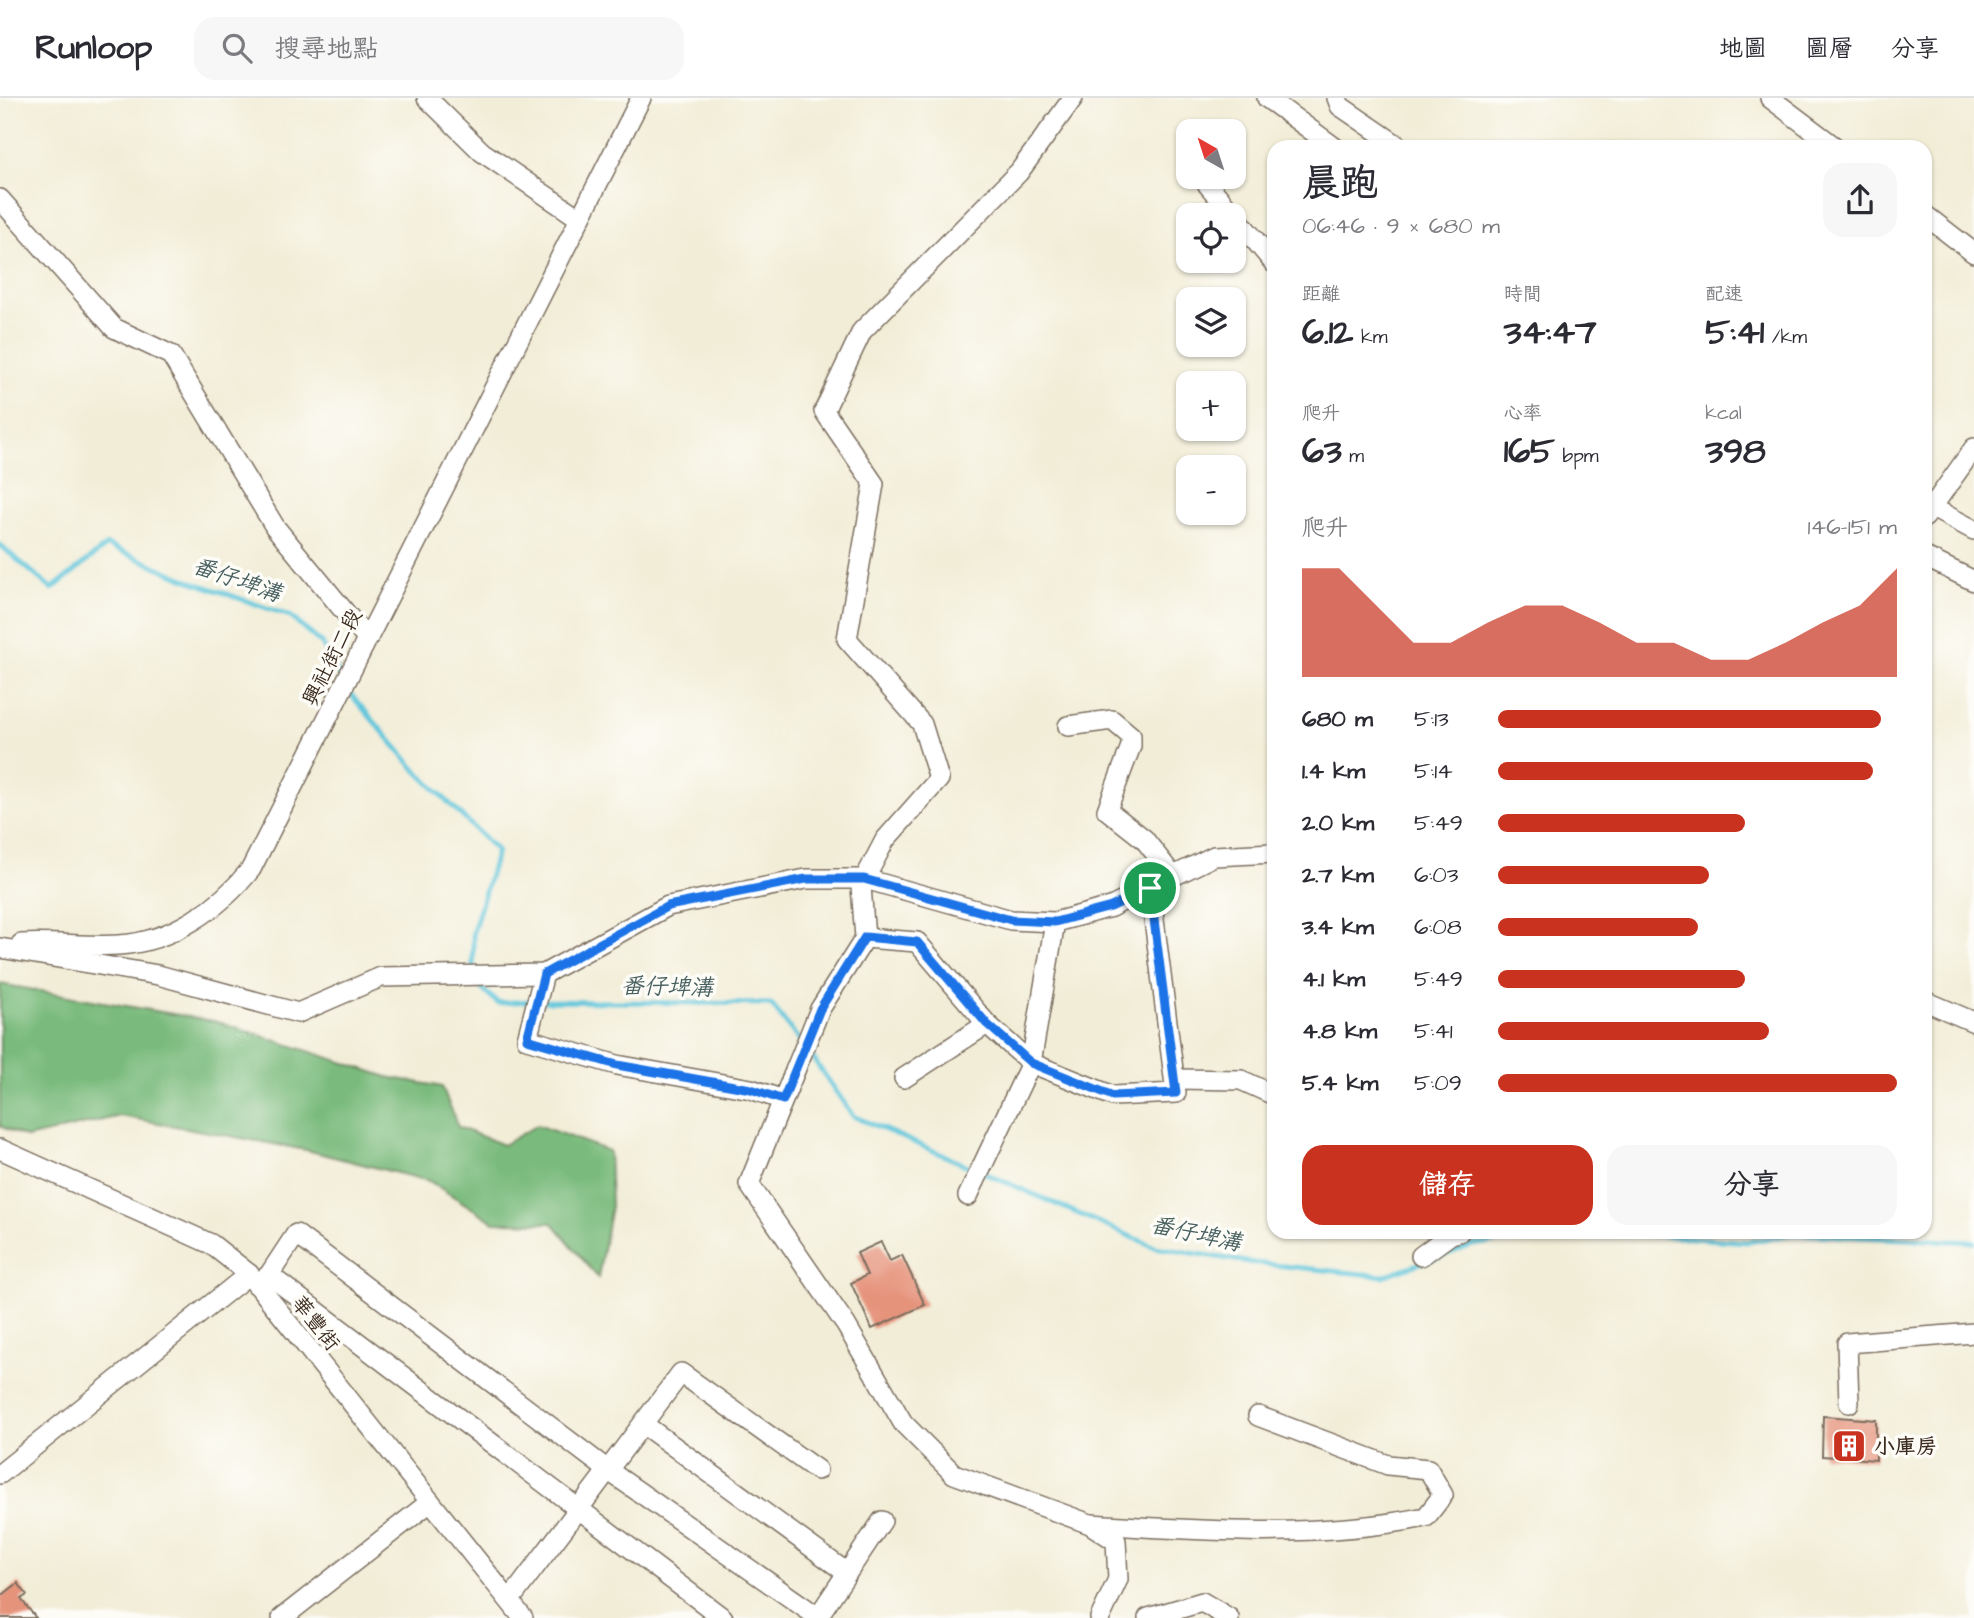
<!DOCTYPE html>
<html lang="zh-TW">
<head>
<meta charset="utf-8">
<style>
	:root { --surface:#fff; --page:#f7f7f7; --text:#2b2b33; --muted:#7c7c81; --line:#e1e1e2; --accent:#c8321e }
	body { margin:0; font-family:"Architects Daughter","LXGW WenKai TC",sans-serif; background:var(--page); color:var(--text); height:100vh; display:flex; flex-direction:column; font-size:26px; white-space:nowrap }
	* { box-sizing:border-box; margin:0 }
	p { font-size:23px; color:var(--muted) }
	.icon { flex:none; width:38px; height:38px; fill:none; stroke:currentColor; stroke-width:2; stroke-linecap:round; stroke-linejoin:round }
	.map { position:relative; flex:1; overflow:hidden }
	.sheet { position:absolute; left:1267px; top:42px; width:665px; height:1099px; display:flex; flex-direction:column; background:var(--surface); border-radius:21px; box-shadow:0 2px 5px #0004 }
	.sheet>* { flex:none }
	.needle { width:46px; rotate:321deg }
	.controls { position:absolute; left:1176px; top:21px; display:grid; gap:14px }
	.controls a { display:grid; place-items:center; width:70px; height:70px; border-radius:14px; background:var(--surface); box-shadow:0 2px 5px #0004; font-size:35px }
	.pin { position:absolute; display:grid; place-items:center; width:60px; height:60px; color:#fff; margin:-30px; border:4px solid #fff; border-radius:50%; box-shadow:0 2px 7px #0007 }
	.round { display:grid; place-items:center; flex:none; width:74px; height:74px; border-radius:21px; background:var(--page) }
	.summary { display:flex; align-items:center; justify-content:space-between; height:119px; padding:0 35px }
	h1 { font-size:38px; font-weight:700; line-height:52px }
	.figures { display:grid; grid-template-columns:repeat(3,1fr); gap:10px; height:119px; padding:7px 35px }
	.figures div { display:grid; align-content:center }
	.figures b { font-size:35px; font-weight:700 }
	.figures small { font-size:19px; font-weight:400 }
	.figures p { font-size:19px }
	.chart { height:196px; padding:14px 35px }
	.chart p { display:flex; justify-content:space-between }
	.chart svg { width:100%; height:126px; margin-top:7px; fill:var(--accent); opacity:.7 }
	.button { display:flex; gap:14px; margin-top:auto; padding:14px 35px }
	.button a { flex:1; height:80px; border-radius:21px; background:var(--accent); color:#fff; font-size:28px; font-weight:700; line-height:80px; text-align:center }
	.button a+a { background:var(--page); color:var(--text) }
	ul { padding:0 35px; list-style:none; font-size:23px }
	li { display:grid; grid-template-columns:112px 84px 1fr; align-items:center; height:52px }
	li i { height:18px; border-radius:9px; background:var(--accent) }
	header { display:flex; align-items:center; gap:42px; box-sizing:border-box; height:98px; padding:0 35px; background:var(--surface); border-bottom:2px solid var(--line) }
	header strong { font-size:33px }
	nav { display:flex; gap:38px; margin-inline-start:auto; font-size:24px }
	.search { width:490px; height:63px; background:var(--page); display:flex; align-items:center; gap:18px; box-sizing:border-box; padding:0 24px; border-radius:21px; color:var(--muted); font-size:26px }
	.map>svg:first-child { display:block }
</style>
</head>
<body>
<header>
<strong>Runloop</strong>
<div class="search"><svg class="icon" aria-label="search" viewBox="0 0 24 24"><circle cx="10" cy="10" r="6"/><path d="M15 15l6 6"/></svg>搜尋地點</div>
<nav><a>地圖</a><a>圖層</a><a>分享</a></nav>
</header>
<div class="map">
<svg width="1974" height="1520" viewBox="0 0 1974 1520">
	<rect width="100%" height="100%" fill="#fdfcf7"/>
	<filter id="ink" filterUnits="userSpaceOnUse"><feTurbulence type="fractalNoise" baseFrequency=".0143" numOctaves="2"/><feDisplacementMap in="SourceGraphic" scale="14" xChannelSelector="R" yChannelSelector="G"/><feConvolveMatrix kernelMatrix="1 2 1 2 8 2 1 2 1" color-interpolation-filters="sRGB"/></filter>
	<filter id="wash" filterUnits="userSpaceOnUse"><feTurbulence type="fractalNoise" baseFrequency=".00686" numOctaves="4" result="noise"/><feDisplacementMap in="SourceGraphic" scale="28" xChannelSelector="R" yChannelSelector="G"/><feGaussianBlur stdDeviation="1.57" result="paint"/><feColorMatrix in="noise" values="0 0 0 0 0 0 0 0 0 0 0 0 0 0 0 0 0 1.4 0 .05"/><feComposite in="paint" operator="in"/></filter>
	<g filter="url(#wash)">
		<rect width="100%" height="100%" fill="#f2edd7"/>
		<path fill="#7abb7d" stroke="#5a724e" stroke-width="2" d="M 0,886 L 219,924 L 388,979 L 442,989 L 458,1029 L 503,1047 L 537,1027 L 609,1053 L 611,1108 L 598,1180 L 553,1125 L 494,1124 L 429,1083 L 306,1052 L 120,1018 L 27,1040 L 0,1028 Z"/>
		<g fill="none" stroke-linecap="round" stroke-linejoin="round">
			<g stroke="#5dc5da" stroke-width="5">
				<path d="M 0,447 L 52,491 L 107,447 L 187,482 L 290,518 L 322,546 L 341,580"/>
				<path d="M 347,592 L 415,671 L 497,753 L 473,834 L 473,874"/>
				<path d="M 473,883 L 498,905 L 531,903"/>
				<path d="M 541,903 L 771,906 L 802,946"/>
				<path d="M 808,953 L 853,1018 L 1155,1149 L 1254,1165 L 1383,1178 L 1473,1147 L 1562,1134"/>
				<path d="M 1606,1134 L 1748,1144 L 1795,1136 L 1974,1144"/>
			</g>
		</g>
		<g id="blocks">
			<g fill="#e6937b">
				<path d="M 881,1144 L 890,1163 L 902,1157 L 925,1207 L 872,1231 L 851,1185 L 867,1177 L 857,1155 Z"/>
				<path d="M 1823,1318 L 1876,1322 L 1876,1362 L 1822,1358 Z"/>
				<path d="M 18,1485 L 27,1497 L 21,1501 L 36,1520 L 0,1520 L 0,1499 Z"/>
			</g>
		</g>
	</g>
	<g filter="url(#ink)">
		<use href="#blocks" fill-opacity="0" stroke="#7b6e5f" stroke-width="2"/>
		<g fill="none" stroke-linecap="round" stroke-linejoin="round">
			<g stroke="#7b6e5f" stroke-width="22">
				<g id="minor">
					<path d="M 427,0 L 482,54 L 579,120"/>
					<path d="M 1073,0 L 1019,74 L 862,233 L 824,313 L 874,386 L 847,541 L 922,626 L 939,681 L 885,742 L 861,788 L 865,840 L 820,911 L 749,1086 L 846,1227 L 903,1325 L 954,1376 L 1090,1426 L 1116,1443 L 1118,1481 L 1100,1520"/>
					<path d="M 1267,0 L 1334,49"/>
					<path d="M 1337,0 L 1340,8 L 1400,49"/>
					<path d="M 1770,0 L 1835,49"/>
					<path d="M 1208,87 L 1234,117"/>
					<path d="M 0,101 L 114,230 L 171,257 L 275,429 L 367,541"/>
					<path d="M 1234,117 L 1274,165"/>
					<path d="M 1925,117 L 1974,155"/>
					<path d="M 1925,406 L 1974,432"/>
					<path d="M 1925,419 L 1974,350"/>
					<path d="M 1925,459 L 1974,483"/>
					<path d="M 1068,628 L 1112,622 L 1131,638 L 1131,648 L 1107,712 L 1144,741 L 1173,778"/>
					<path d="M 865,840 L 917,844 L 987,926 L 1031,965 L 1113,998 L 1176,995 L 1150,790"/>
					<path d="M 21,846 C 54,844 86,849 119,847 C 171,844 219,811 251,771 L 641,0"/>
					<path d="M 0,850 L 158,877 L 298,915 L 381,879 L 544,876 L 668,808 L 806,781 L 865,781 L 1011,822 L 1055,824 L 1111,809 L 1214,758 L 1274,755"/>
					<path d="M 544,876 L 527,941 L 617,967 L 751,991 L 783,1002"/>
					<path d="M 1925,903 L 1974,924"/>
					<path d="M 904,980 L 987,926"/>
					<path d="M 1175,981 L 1241,982 L 1274,997"/>
					<path d="M 0,1051 L 211,1146 L 249,1176 L 523,1520"/>
					<path d="M 968,1098 L 1031,965 L 1055,824"/>
					<path d="M 1421,1158 L 1451,1136 L 1459,1134"/>
					<path d="M 269,1177 L 723,1520"/>
					<path d="M 256,1186 L 269,1177 L 296,1136 L 609,1373 L 818,1519"/>
					<path d="M 1849,1305 L 1847,1245 L 1974,1235"/>
					<path d="M 643,1326 L 847,1475"/>
					<path d="M 0,1376 L 249,1176"/>
					<path d="M 1091,1426 C 1203,1433 1316,1441 1426,1419 L 1443,1397 L 1428,1371 L 1388,1367 L 1258,1318"/>
					<path d="M 510,1502 L 681,1275 L 817,1372"/>
					<path d="M 282,1520 L 429,1405"/>
					<path d="M 817,1520 L 882,1423"/>
					<path d="M 1148,1520 L 1202,1504 L 1229,1520"/>
				</g>
			</g>
			<use href="#minor" stroke="#fff" stroke-width="19"/>
		</g>
	</g>
	<g fill="none" stroke-linecap="round" stroke-linejoin="round" filter="url(#ink)">
		<g stroke="#fff" stroke-width="14">
			<path id="route" d="M 806,781 L 864,781 L 1011,822 L 1055,824 L 1111,809 L 1150,790 L 1176,995 L 1113,998 L 1031,965 L 987,926 L 917,844 L 865,839 L 820,911 L 783,1002 L 751,991 L 617,967 L 527,941 L 544,876 L 668,808 Z"/>
		</g>
		<use href="#route" stroke="#1a73e8" stroke-width="9"/>
	</g>
	<defs>
		<g id="building-square" transform="scale(1.75)"><rect x="-9" y="-9" width="18" height="18" rx="4" fill="#c8321e" stroke="#fdfcf7"/><path d="M-4-6H4V6H1V3H-1V6H-4ZM-2.5-4.3h1.7v1.8h-1.7ZM.8-4.3h1.7v1.8H.8ZM-2.5-1h1.7V.8h-1.7ZM.8-1h1.7V.8H.8Z" fill="#fff"/></g>
	</defs>
	<g fill-rule="evenodd">
		<use href="#building-square" x="1849" y="1348"/>
	</g>
	<g text-anchor="middle" stroke-width="7" stroke-linejoin="round" paint-order="stroke">
		<g font-size="21" fill="#3b2a1e" stroke="#fdfcf7">
			<text transform="translate(332 559) rotate(-63)" y="7">興社街二段</text>
			<text transform="translate(316 1225) rotate(52)" y="7">華豐街</text>
		</g>
		<g font-size="21" font-weight="bold" fill="#3b2a1e" stroke="#fdfcf7" text-anchor="start">
			<text x="1874" y="1355">小庫房</text>
		</g>
		<g font-size="23" font-style="italic" fill="#476060" stroke="#fdfcf7">
			<text transform="translate(237 481) rotate(19)" y="8">番仔埤溝</text>
			<text transform="translate(667 888) rotate(1)" y="8">番仔埤溝</text>
			<text transform="translate(1196 1135) rotate(12)" y="8">番仔埤溝</text>
		</g>
	</g>
</svg>
<div class="controls">
<a><svg class="needle" viewBox="-14 -14 28 28"><path d="M0-13l5 13h-10z" fill="#e53935"/><path d="M0 13l5-13h-10z" fill="#7c7c81"/></svg></a>
<a><svg class="icon" aria-label="locate" viewBox="0 0 24 24"><circle cx="12" cy="12" r="6"/><path d="M12 2v4M12 18v4M2 12h4M18 12h4"/></svg></a>
<a><svg class="icon" aria-label="layers" viewBox="0 0 24 24"><path d="M12 4l9 5-9 5-9-5zM3 14l9 5 9-5"/></svg></a>
<a>+</a>
<a>−</a>
</div>
<div class="pin" style="left:1150px;top:790px;background:#1e9e55"><svg class="icon" aria-label="arrive" viewBox="0 0 24 24"><path d="M6 21V4h12l-3 4 3 4H6"/></svg></div>
<section class="sheet">
<div class="summary"><div><h1>晨跑</h1><p>06:46 · 9 × 680 m</p></div><a class="round"><svg class="icon" aria-label="share" viewBox="0 0 24 24"><path d="M12 15V3M7 8l5-5 5 5M5 13v7h14v-7"/></svg></a></div>
<div class="figures">
<div><p>距離</p><b>6.12<small> km</small></b></div>
<div><p>時間</p><b>34:47</b></div>
<div><p>配速</p><b>5:41<small> /km</small></b></div>
</div>
<div class="figures">
<div><p>爬升</p><b>63<small> m</small></b></div>
<div><p>心率</p><b>165<small> bpm</small></b></div>
<div><p>kcal</p><b>398</b></div>
</div>
<div class="chart"><p><span>爬升</span>146–151 m</p>
<svg viewBox="0 0 160 44" preserveAspectRatio="none"><path d="M0 44V6L10 6L20 19L30 32L40 32L50 25L60 19L70 19L80 25L90 32L100 32L110 38L120 38L130 32L140 25L150 19L160 6V44z"/></svg>
</div>
<ul>
<li><b>680 m</b>5:13<i style="width:96%"></i></li>
<li><b>1.4 km</b>5:14<i style="width:94%"></i></li>
<li><b>2.0 km</b>5:49<i style="width:62%"></i></li>
<li><b>2.7 km</b>6:03<i style="width:53%"></i></li>
<li><b>3.4 km</b>6:08<i style="width:50%"></i></li>
<li><b>4.1 km</b>5:49<i style="width:62%"></i></li>
<li><b>4.8 km</b>5:41<i style="width:68%"></i></li>
<li><b>5.4 km</b>5:09<i style="width:100%"></i></li>
</ul>
<div class="button"><a>儲存</a><a>分享</a></div>
</section>
</div>
</body>
</html>
